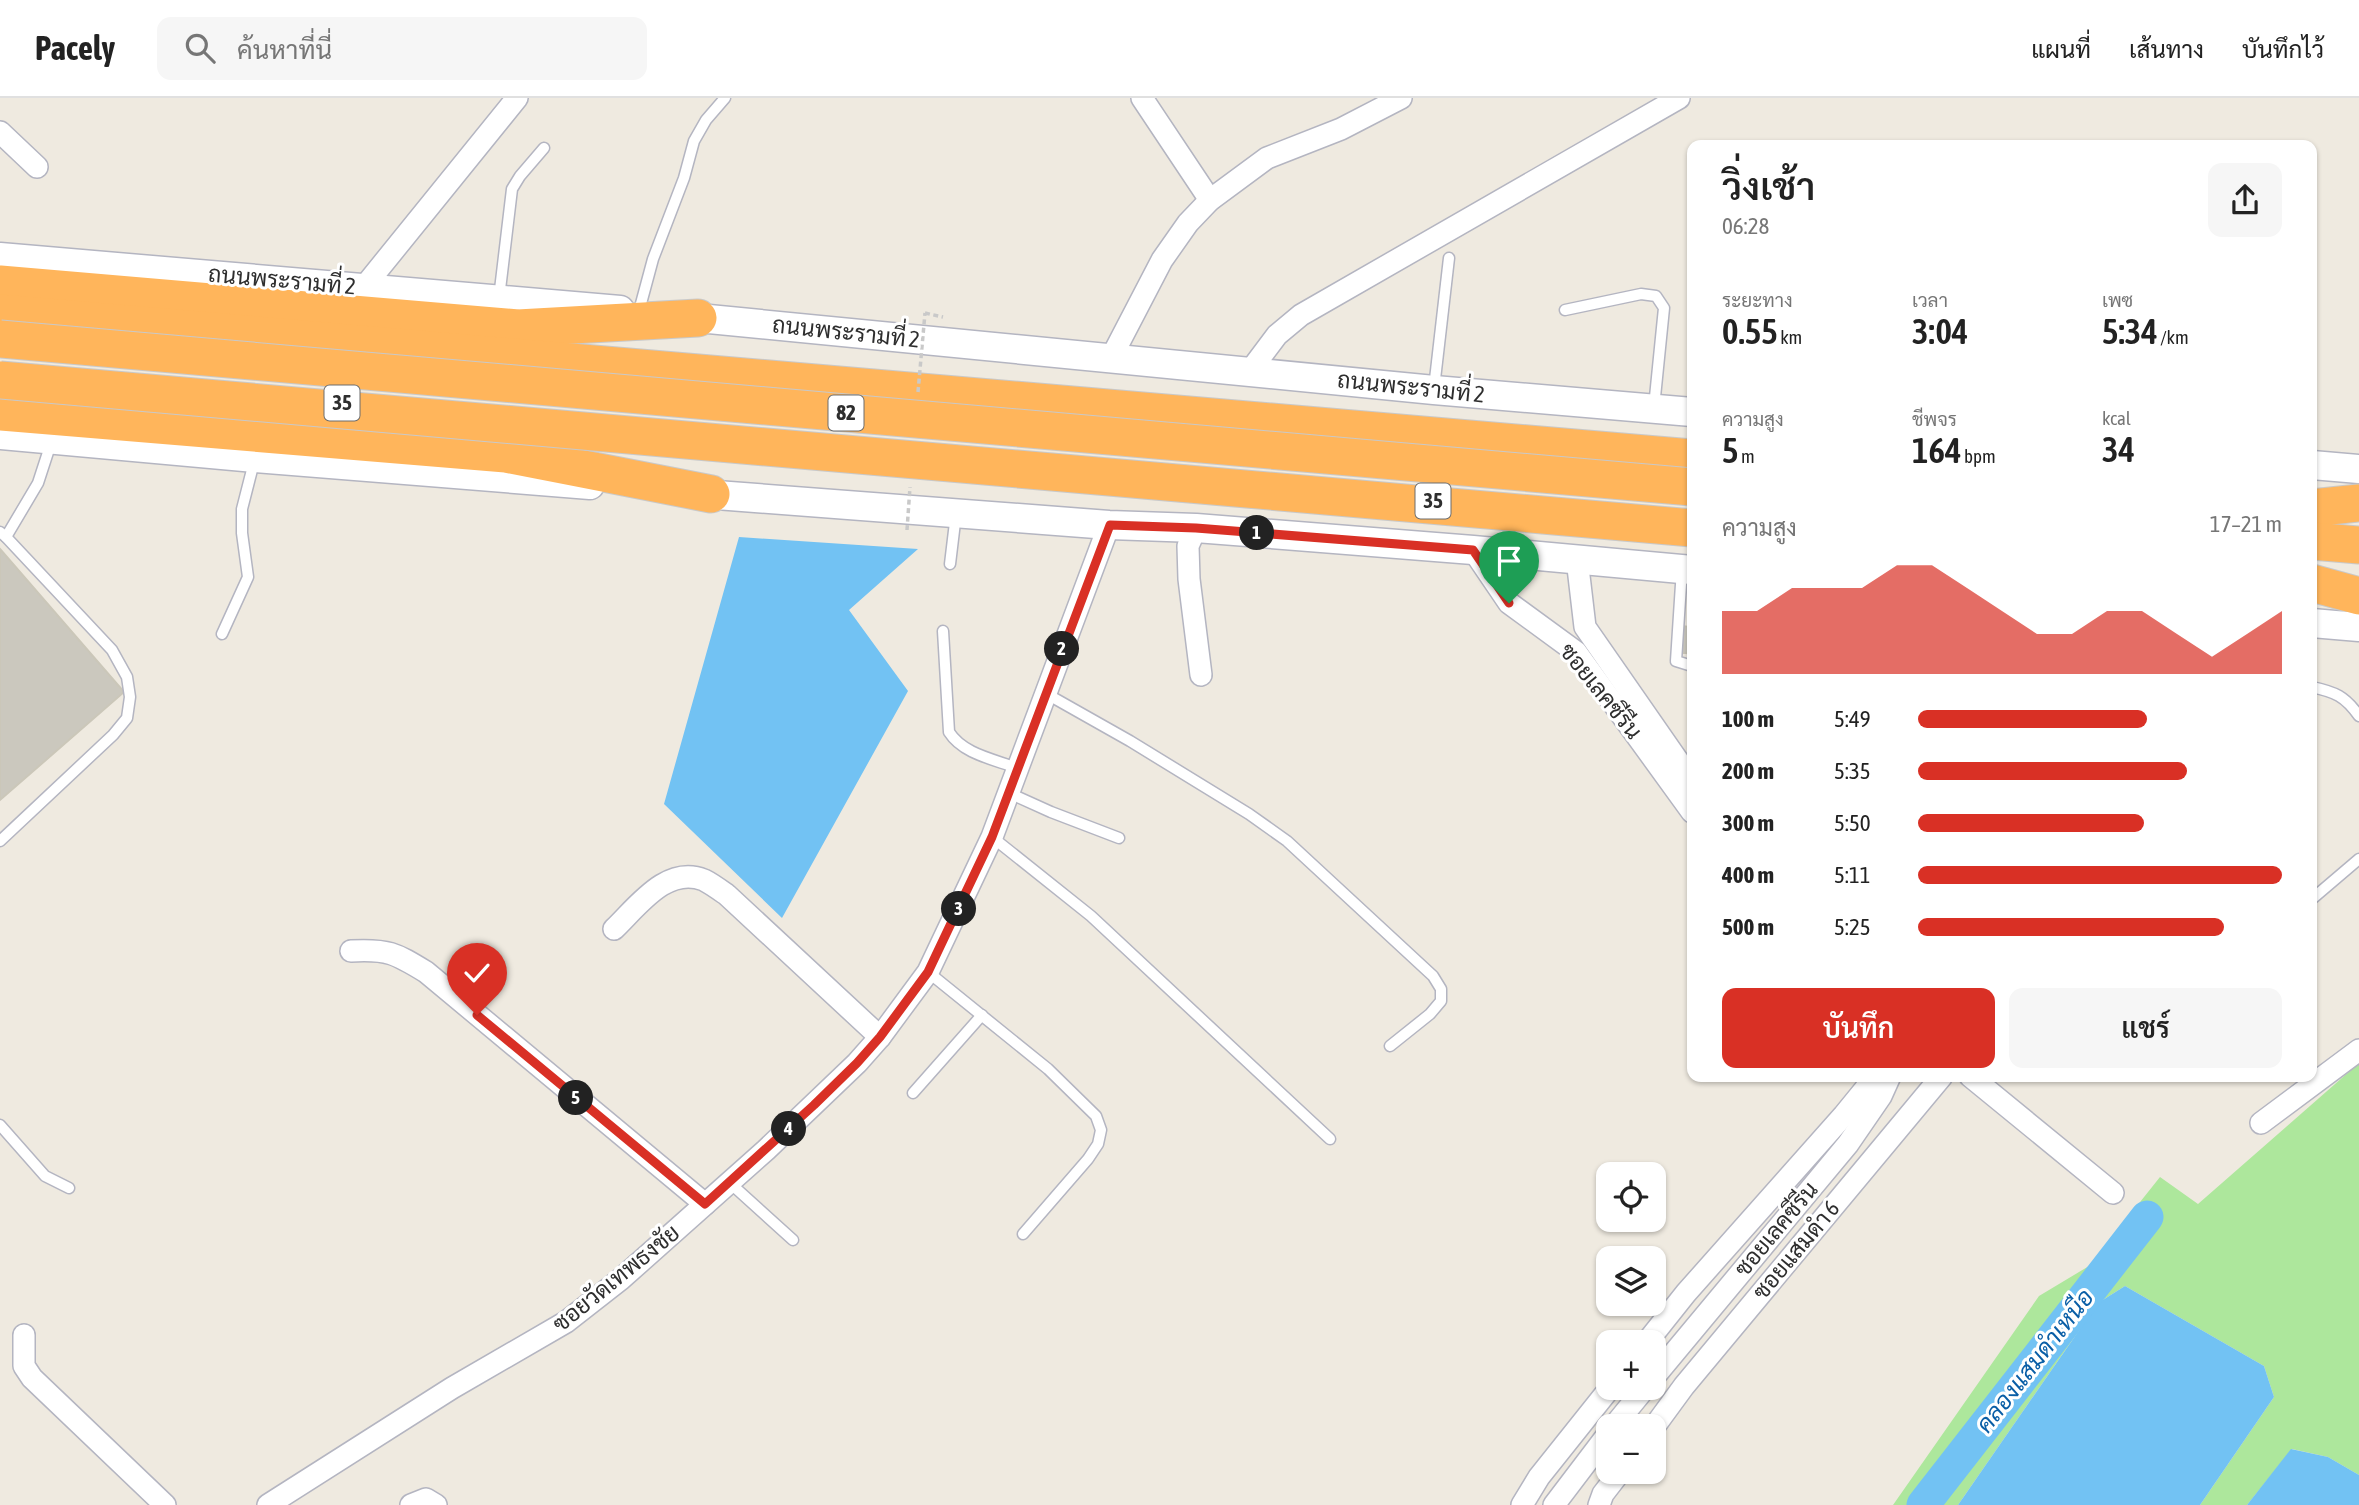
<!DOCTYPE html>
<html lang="th">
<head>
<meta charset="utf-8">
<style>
	:root { --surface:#fff; --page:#f6f6f6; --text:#222; --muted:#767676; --line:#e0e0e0; --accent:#d93025 }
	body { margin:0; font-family:"Asap Condensed",Sarabun,sans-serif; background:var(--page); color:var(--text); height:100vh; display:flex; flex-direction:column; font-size:26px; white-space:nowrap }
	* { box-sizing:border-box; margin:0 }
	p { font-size:23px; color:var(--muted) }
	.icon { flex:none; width:38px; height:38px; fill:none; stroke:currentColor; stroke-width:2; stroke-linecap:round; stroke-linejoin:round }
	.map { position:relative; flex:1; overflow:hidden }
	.side { position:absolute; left:1687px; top:42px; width:630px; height:942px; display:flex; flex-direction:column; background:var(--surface); border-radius:14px; box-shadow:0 2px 5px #0004 }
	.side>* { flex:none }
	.buttons { position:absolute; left:1596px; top:1064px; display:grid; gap:14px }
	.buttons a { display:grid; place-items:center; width:70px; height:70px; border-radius:14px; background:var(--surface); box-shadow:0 2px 5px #0004; font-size:35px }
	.pin { position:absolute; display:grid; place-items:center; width:60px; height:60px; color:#fff; margin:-72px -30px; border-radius:50% 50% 50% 0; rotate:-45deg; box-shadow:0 0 7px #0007 }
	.pin .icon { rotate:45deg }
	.km { position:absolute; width:35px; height:35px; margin:-18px; border-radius:50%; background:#222; color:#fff; font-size:19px; line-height:35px; text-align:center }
	.round { display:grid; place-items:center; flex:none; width:74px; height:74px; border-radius:14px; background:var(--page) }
	.summary { display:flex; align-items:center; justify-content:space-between; height:119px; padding:0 35px }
	h1 { font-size:38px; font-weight:600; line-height:52px }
	.figures { display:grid; grid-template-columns:repeat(3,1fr); gap:10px; height:119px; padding:7px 35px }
	.figures div { display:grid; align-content:center }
	.figures b { font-size:35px; font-weight:600 }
	.figures small { font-size:19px; font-weight:400 }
	.figures p { font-size:19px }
	.chart { height:196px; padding:14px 35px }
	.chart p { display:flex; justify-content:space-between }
	.chart svg { width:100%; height:126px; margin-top:7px; fill:var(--accent); opacity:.7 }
	.primary-button { display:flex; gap:14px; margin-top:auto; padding:14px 35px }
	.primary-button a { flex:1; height:80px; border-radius:14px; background:var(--accent); color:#fff; font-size:28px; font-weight:600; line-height:80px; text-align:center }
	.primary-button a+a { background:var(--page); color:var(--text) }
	ul { padding:0 35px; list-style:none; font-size:23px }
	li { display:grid; grid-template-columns:112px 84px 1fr; align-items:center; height:52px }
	li i { height:18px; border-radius:9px; background:var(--accent) }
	header { display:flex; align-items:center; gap:42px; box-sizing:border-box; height:98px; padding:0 35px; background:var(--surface); border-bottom:2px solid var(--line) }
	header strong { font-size:33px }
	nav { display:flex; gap:38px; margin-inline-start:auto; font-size:24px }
	.search { width:490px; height:63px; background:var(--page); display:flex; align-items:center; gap:18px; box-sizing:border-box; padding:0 24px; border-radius:14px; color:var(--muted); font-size:26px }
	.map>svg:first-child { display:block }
</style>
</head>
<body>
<header>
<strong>Pacely</strong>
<div class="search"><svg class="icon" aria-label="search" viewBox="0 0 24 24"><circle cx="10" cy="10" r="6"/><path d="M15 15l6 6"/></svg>ค้นหาที่นี่</div>
<nav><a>แผนที่</a><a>เส้นทาง</a><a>บันทึกไว้</a></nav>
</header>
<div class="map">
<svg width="2359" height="1407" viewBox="0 0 2359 1407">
	<rect width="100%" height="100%" fill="#efeae0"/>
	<path fill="#ade79c" d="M 2359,965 L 2359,1377 L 2328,1359 L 2292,1351 L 2247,1407 L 2200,1407 L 2274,1299 L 2264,1268 L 2125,1188 L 2098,1205 L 1958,1407 L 1893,1407 L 2039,1198 L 2089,1168 L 2160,1079 L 2198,1106 Z"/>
	<g fill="#72c2f3">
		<path d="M 739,439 L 918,451 L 849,512 L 908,593 L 782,820 L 664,706 Z"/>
		<path d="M 2125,1188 L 2264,1268 L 2274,1299 L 2200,1407 L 1958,1407 L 2098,1205 Z"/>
		<path d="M 2291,1351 L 2328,1359 L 2359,1377 L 2359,1407 L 2247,1407 Z"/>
	</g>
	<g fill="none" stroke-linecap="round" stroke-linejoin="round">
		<path stroke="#72c2f3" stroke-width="33" d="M 1923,1407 L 2147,1119"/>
	</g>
	<g fill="#cbc8be" stroke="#cbc7b9" stroke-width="2">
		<path d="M 0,451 L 124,594 L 0,702 Z"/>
		<path d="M 1692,527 L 1692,561 L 1687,555 L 1680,555 L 1682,528 L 1690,529 Z"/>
	</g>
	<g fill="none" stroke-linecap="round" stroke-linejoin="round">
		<g stroke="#b4b5c1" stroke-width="13">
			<g id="lane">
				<path d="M 499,200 L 512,91 L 520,78 L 544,50"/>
				<path d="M 1565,212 L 1641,196 L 1656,198 L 1664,210 L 1654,309"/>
				<path d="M 639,213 L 653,161 L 684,80 L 694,43 L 706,22 L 725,0"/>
				<path d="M 1434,290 L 1449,160"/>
				<path d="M 0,434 L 6,439 L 38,385 L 52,342"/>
				<path d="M 950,466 L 956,416"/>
				<path d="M 1682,471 L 1676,563 L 1692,568"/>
				<path d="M 943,533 L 949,634 C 963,656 993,661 1017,670"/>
				<path d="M 222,536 L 248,479 L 242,435 L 242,411 L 255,360"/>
				<path d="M 2312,589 C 2335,594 2345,598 2359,618"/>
				<path d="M 1045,595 L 1130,643 L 1249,716 L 1287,743 L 1433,878 L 1441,891 L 1441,903 L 1430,916 L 1390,948"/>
				<path d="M 1009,695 L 1051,714 L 1119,740"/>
				<path d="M 992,739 L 1091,818 L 1330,1041"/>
				<path d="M 0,743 L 113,637 L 127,620 L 130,599 L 127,579 L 112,552 L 6,439"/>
				<path d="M 2312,801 L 2359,761"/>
				<path d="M 928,874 L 1048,971 L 1096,1018 L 1101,1032 L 1098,1046 L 1088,1061 L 1023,1136"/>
				<path d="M 913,995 L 982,917"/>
				<path d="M 0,1027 L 45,1078 L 69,1090"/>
				<path d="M 730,1085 L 793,1142"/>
			</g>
		</g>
		<g stroke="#b4b5c1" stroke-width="24">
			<g id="street">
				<path d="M 1142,0 L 1210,102"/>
				<path d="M 0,34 L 37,69"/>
				<path d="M 364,189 L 517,0"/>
				<path d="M 1111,260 L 1162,162 L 1188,125 L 1210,102 L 1267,60 L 1341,31 L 1401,0"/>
				<path d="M 1250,273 L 1277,237 L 1301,217 L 1679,0"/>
				<path d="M 1196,430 L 1188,448 L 1189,481 L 1201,577"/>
				<path d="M 1473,452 L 1509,505 L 1576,554 L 1692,714"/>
				<path d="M 1577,461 L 1585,529 L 1692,683"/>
				<path d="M 614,831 C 638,808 667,767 704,782 C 712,786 720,792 727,797 L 880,939"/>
				<path d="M 351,853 C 388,851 395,855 426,874 L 705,1106"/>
				<path d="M 1970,978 L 2113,1095"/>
				<path d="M 2261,1025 L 2359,952"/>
				<path d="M 24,1237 L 24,1268 L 32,1280 L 165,1407"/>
				<path d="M 1647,1244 L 1686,1195 L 1844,1017 L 1866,990 L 1870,978"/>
				<path d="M 1654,1279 L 1848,1046 L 1881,998 L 1890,978"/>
				<path d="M 1614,1328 L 1645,1290"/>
				<path d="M 1654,1329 L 1684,1288 L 1942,978"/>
				<path d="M 268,1407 L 452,1290 L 566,1224 L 621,1181 L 766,1052 L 857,965 L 880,939 L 928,874 L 992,739 L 1109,427"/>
				<path d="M 411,1407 L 426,1401 L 436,1407"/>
				<path d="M 1522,1407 L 1539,1379 L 1610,1290"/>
				<path d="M 1554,1407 L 1608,1336"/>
				<path d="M 1599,1407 L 1603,1396 L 1620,1374"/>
			</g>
		</g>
		<g stroke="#b4b5c1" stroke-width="31">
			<g id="secondary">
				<path d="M 0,159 L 620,212"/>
				<path d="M 678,218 L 1434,292 L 1692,314"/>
				<path d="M 0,337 L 255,360 L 590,387"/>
				<path d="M 2312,367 L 2359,371"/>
				<path d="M 690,395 L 1109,427 L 1196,430 L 1473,452 L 1692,472"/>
				<path d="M 2312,525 L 2359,529"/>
			</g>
		</g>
		<g stroke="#c9c9c9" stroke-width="39">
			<g id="highway">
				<path d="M 0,186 L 518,230 L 698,220"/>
				<path d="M 0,215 L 1692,360"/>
				<path d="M 0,314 L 506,356 L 711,396"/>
				<path d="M 2312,410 L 2359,405"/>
				<path d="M 2312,443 L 2359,447"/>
				<path d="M 2312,485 L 2359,498"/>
			</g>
		</g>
		<path stroke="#c9c9c9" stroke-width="3.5" stroke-dasharray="5 3.5" stroke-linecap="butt" d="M 925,215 L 943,219"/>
		<use href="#lane" stroke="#fff" stroke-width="10"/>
		<use href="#street" stroke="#fff" stroke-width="21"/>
		<use href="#secondary" stroke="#fff" stroke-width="28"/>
		<use href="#highway" stroke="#ffb55b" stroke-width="37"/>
		<g stroke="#c9c9c9" stroke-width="39" stroke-linecap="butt">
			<g id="highway-bridge">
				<path d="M 0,241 L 1692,389"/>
				<path d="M 0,282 L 1692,430"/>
			</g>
		</g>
		<g stroke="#c9c9c9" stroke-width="3.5" stroke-dasharray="5 3.5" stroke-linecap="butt">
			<path d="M 918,294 L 925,215"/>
			<path d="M 907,432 L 910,389"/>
		</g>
		<use href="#highway-bridge" stroke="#ffb55b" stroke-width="37"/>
	</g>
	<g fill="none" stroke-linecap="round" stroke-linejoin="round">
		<g stroke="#fff" stroke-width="14">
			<path id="route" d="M 477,917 L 705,1106 L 814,1007 L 857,965 L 880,939 L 928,874 L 992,739 L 1110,427 L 1196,430 L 1473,452 L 1509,505"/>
		</g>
		<use href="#route" stroke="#d93025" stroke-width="9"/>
	</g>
	<g text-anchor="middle" stroke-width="6" stroke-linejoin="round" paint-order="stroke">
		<g fill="#fff" stroke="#6d6d6d" stroke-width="2">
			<rect x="324.5" y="287.5" width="35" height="35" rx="5"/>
			<rect x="828.5" y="297.5" width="35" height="35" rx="5"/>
			<rect x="1415.5" y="385.5" width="35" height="35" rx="5"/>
		</g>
		<g font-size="21" font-weight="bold" fill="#2e2e2e">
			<text x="342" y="312">35</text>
			<text x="846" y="322">82</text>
			<text x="1433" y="410">35</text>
		</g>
		<g font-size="23" fill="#2e2e2e" stroke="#fff">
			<text transform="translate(282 182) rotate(5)" y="8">ถนนพระรามที่ 2</text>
			<text transform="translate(846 234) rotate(6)" y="8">ถนนพระรามที่ 2</text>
			<text transform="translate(1411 289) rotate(6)" y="8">ถนนพระรามที่ 2</text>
			<text transform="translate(1601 593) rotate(51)" y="8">ซอยเลคซีรีน</text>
			<text transform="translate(1776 1131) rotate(-50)" y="8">ซอยเลคซีรีน</text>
			<text transform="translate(1796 1152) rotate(-50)" y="8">ซอยแสมดำ 6</text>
			<text transform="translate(616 1180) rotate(-39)" y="8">ซอยวัดเทพธงชัย</text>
		</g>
		<g font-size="24" font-style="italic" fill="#095ea6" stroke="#fff">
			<text transform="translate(2035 1263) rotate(-52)" y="8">คลองแสมดำเหนือ</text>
		</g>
	</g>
</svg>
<div class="buttons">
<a><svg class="icon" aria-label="locate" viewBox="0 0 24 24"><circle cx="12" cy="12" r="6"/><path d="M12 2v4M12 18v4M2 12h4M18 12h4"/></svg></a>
<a><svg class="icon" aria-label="layers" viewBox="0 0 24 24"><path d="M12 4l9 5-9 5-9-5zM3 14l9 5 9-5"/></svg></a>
<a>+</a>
<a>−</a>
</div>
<div class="pin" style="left:1509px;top:505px;background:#1e9e55"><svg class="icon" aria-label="arrive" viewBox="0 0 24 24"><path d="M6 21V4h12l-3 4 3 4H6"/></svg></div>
<div class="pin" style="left:477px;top:917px;background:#d93025"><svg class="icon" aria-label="check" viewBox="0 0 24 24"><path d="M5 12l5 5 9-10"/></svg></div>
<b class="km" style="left:1257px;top:435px">1</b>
<b class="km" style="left:1062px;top:551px">2</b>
<b class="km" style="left:959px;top:811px">3</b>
<b class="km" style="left:789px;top:1031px">4</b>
<b class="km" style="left:576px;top:1000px">5</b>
<section class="side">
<div class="summary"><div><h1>วิ่งเช้า</h1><p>06:28</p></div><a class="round"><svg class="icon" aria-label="share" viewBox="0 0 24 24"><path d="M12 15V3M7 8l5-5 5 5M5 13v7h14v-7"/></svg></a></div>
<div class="figures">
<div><p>ระยะทาง</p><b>0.55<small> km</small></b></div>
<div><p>เวลา</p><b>3:04</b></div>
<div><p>เพซ</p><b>5:34<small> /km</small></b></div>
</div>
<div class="figures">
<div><p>ความสูง</p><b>5<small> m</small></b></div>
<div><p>ชีพจร</p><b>164<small> bpm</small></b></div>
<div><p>kcal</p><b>34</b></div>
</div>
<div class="chart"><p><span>ความสูง</span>17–21 m</p>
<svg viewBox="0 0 160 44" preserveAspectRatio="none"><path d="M0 44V22L10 22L20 14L30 14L40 14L50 6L60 6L70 14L80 22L90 30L100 30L110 22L120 22L130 30L140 38L150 30L160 22V44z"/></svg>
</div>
<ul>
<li><b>100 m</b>5:49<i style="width:63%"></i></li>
<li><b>200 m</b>5:35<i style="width:74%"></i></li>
<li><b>300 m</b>5:50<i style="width:62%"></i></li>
<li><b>400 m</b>5:11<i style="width:100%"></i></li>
<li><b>500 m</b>5:25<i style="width:84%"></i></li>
</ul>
<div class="primary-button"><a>บันทึก</a><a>แชร์</a></div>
</section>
</div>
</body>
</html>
